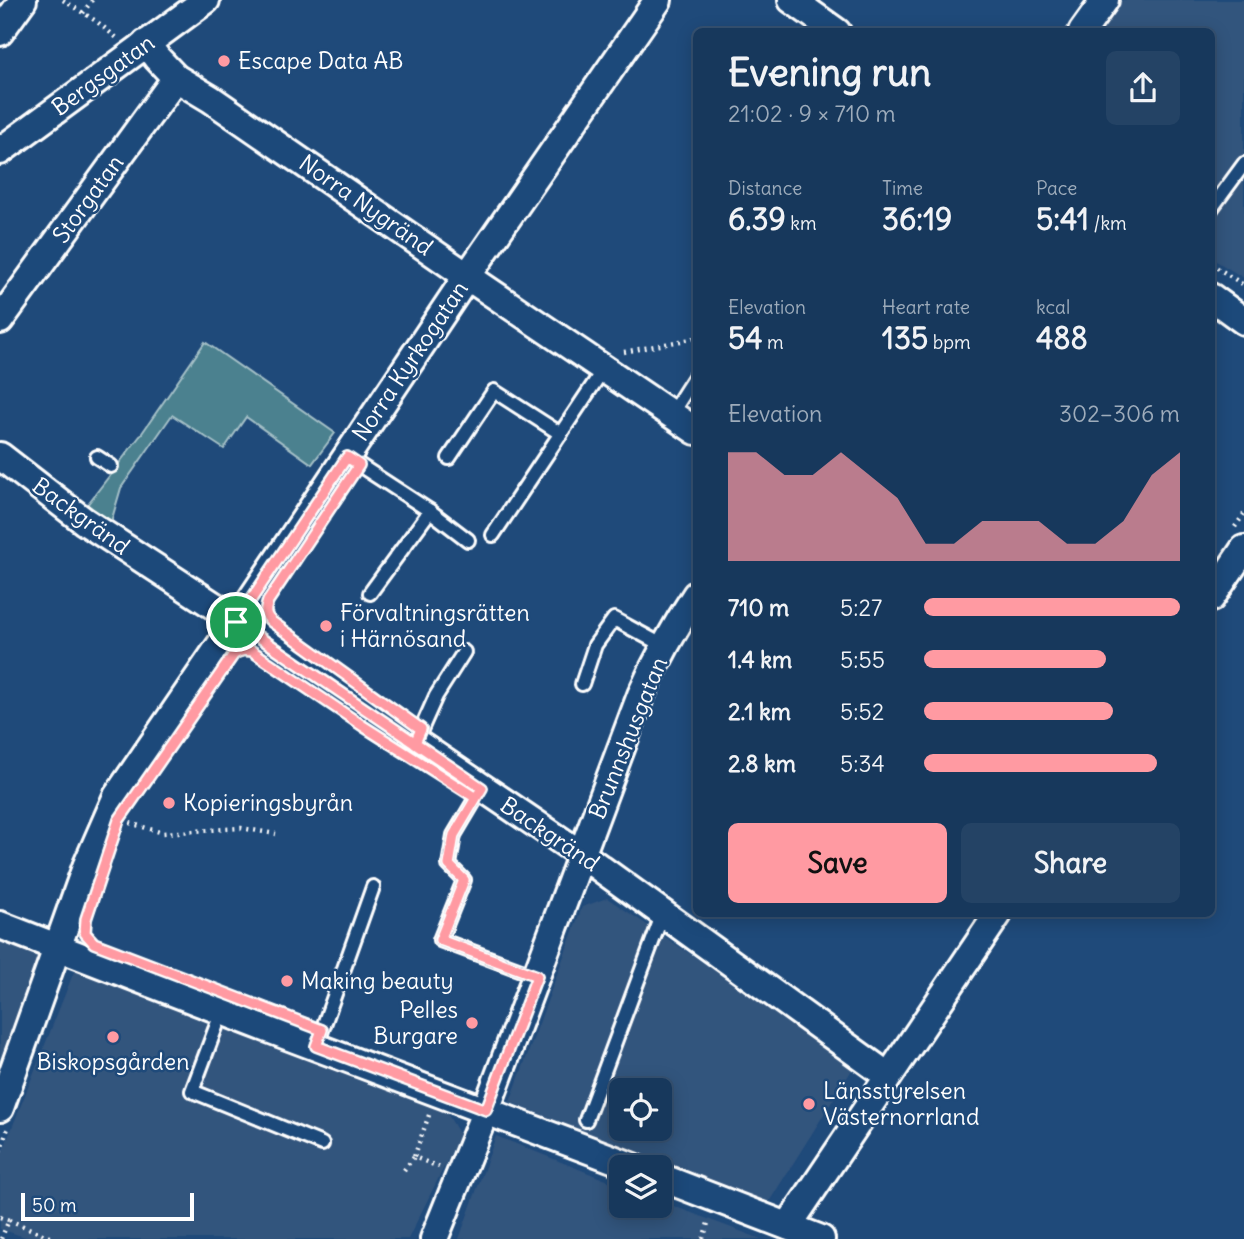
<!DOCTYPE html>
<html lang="en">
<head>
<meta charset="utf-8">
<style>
	:root { --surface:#17385c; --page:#244365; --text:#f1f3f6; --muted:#9eacbb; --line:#365272; --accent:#ff9aa2 }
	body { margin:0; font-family:Delius,sans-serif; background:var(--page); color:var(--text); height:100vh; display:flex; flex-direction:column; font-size:26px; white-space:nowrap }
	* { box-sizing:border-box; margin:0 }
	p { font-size:23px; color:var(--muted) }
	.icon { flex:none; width:38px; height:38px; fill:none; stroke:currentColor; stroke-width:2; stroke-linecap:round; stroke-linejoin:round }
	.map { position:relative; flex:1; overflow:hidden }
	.details { position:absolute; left:693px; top:28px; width:522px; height:889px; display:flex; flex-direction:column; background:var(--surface); border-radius:10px; box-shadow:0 4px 18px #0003,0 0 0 2px var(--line) }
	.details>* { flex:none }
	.fabs { position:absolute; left:609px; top:1078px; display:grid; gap:14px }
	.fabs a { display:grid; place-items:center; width:63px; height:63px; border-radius:10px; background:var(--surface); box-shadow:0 4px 18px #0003,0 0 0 2px var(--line); font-size:35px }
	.scale { position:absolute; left:21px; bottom:18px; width:173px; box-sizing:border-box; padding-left:7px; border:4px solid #fff; border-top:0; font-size:19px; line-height:24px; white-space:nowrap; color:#fff; -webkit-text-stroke:5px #1f4a7a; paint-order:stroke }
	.pin { position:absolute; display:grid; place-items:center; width:60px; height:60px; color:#fff; margin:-30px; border:4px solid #fff; border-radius:50%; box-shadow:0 2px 7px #0007 }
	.round { display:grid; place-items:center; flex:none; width:74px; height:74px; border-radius:10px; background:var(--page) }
	.headline { display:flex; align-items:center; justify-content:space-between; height:119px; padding:0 35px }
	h1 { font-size:38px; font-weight:800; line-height:52px }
	.stats { display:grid; grid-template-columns:repeat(3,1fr); gap:10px; height:119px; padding:7px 35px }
	.stats div { display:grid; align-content:center }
	.stats b { font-size:30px; font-weight:800 }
	.stats small { font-size:19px; font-weight:400 }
	.stats p { font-size:19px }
	.chart { height:196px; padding:14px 35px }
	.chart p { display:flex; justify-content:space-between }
	.chart svg { width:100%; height:126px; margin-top:7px; fill:var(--accent); opacity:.7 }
	.cta { display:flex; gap:14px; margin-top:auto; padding:14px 35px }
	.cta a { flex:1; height:80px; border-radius:10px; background:var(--accent); color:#111; font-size:28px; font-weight:800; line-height:80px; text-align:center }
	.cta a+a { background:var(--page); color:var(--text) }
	ul { padding:0 35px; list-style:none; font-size:23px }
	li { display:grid; grid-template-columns:112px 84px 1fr; align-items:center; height:52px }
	li i { height:18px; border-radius:9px; background:var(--accent) }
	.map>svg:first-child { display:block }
</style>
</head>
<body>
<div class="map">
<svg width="1244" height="1239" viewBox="0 0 1244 1239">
	<rect width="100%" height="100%" fill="#1f4a7a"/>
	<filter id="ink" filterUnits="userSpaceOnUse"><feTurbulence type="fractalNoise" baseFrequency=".0143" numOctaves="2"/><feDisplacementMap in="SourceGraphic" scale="14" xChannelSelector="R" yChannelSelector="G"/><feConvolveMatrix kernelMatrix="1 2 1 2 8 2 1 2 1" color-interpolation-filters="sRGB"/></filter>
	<g filter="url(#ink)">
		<g fill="#33547d" fill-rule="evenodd">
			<path d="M 1122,0 L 1244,0 L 1244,278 L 1211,258 L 1211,32 L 1102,32 Z"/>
			<path d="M 607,898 L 855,1065 L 767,1205 L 510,1102 L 582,907 ZM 621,1090 L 660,1090 L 660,1129 L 621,1129 Z"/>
			<path d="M 0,942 L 39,956 L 0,1060 Z"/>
			<path d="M 75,969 L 445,1110 L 460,1135 L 408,1239 L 31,1239 L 0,1229 L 0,1158 Z"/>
			<path d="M 496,1136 L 621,1186 L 621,1206 L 660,1206 L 660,1201 L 761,1239 L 459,1239 Z"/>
		</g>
		<path fill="#4b818f" stroke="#a5c0c7" stroke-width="2" d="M 205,342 L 335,433 L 312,464 L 246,417 L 224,449 L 172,415 L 121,488 L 111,522 L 87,505 L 140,436 Z"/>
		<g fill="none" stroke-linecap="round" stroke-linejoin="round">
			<g stroke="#fff" stroke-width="18">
				<g id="lane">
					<path d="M 1211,209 L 1244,164"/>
					<path d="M 671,414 L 696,375"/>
					<path d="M 97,457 L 111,466"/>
					<path d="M 347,457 L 430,511 L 468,540"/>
					<path d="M 449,458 L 494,391 L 561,434"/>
					<path d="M 493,535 L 599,376 L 602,367"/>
					<path d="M 370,593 L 430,511"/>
					<path d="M 582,684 L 595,645 L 614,619 L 664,646"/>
					<path d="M 415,743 L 436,696 L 464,652"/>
					<path d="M 482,788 L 454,835 L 449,865 L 464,880 L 440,940 L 537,976"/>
					<path d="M 222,1011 L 192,1091 L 322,1144"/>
					<path d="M 316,1047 L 373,887"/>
					<path d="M 586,1120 L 663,913"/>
				</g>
			</g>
			<g stroke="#fff" stroke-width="32">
				<g id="street">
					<path d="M 792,0 L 837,32"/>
					<path d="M 0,32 L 23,0"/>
					<path d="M 1082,32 L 1105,0"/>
					<path d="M 146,43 L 157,58 L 176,78 L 211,99 L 480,285 L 696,431"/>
					<path d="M 0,151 L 206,0"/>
					<path d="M 1211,297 L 1244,321"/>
					<path d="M 0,320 L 176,78"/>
					<path d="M 0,456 L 84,521 L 222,611 L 582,855 L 888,1076"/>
					<path d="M 1211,598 L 1244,549"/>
					<path d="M 0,925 L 250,1022 L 634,1167"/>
					<path d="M 0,1108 L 86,867 L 117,796 L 236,622 L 468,275 L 658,0"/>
					<path d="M 660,1177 L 821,1239"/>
					<path d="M 788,1226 L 998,914"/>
					<path d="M 434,1239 L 486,1110 L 641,695 C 657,659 674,628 696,595"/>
				</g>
			</g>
			<g stroke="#fff" stroke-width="4.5" stroke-dasharray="2 5" stroke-linecap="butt">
				<path d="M 63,0 L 96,21 L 117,38"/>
				<path d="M 83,13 L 92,0"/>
				<path d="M 1211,264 L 1244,285"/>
				<path d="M 624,352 L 696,338"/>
				<path d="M 1235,527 L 1244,514"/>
				<path d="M 130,823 L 163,833 L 241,828 L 276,834"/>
				<path d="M 429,1115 L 414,1157 L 439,1167"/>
				<path d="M 0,1151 L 8,1128"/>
				<path d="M 404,1170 L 414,1157"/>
				<path d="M 0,1217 L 9,1220 L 1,1239"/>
				<path d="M 9,1220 L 54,1239"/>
				<path d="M 703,1239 L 709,1220"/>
			</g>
			<use href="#lane" stroke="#1f4a7a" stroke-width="12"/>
			<use href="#street" stroke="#1f4a7a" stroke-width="26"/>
		</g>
	</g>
	<g fill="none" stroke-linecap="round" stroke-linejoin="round" filter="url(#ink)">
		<g stroke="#fff" stroke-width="14">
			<path id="route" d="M 236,622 L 253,633 L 482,788 L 476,798 L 363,726 L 252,651 C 245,650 241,650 234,654 L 119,820 L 86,919 L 85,933 L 94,943 L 322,1030 L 316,1046 L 486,1110 L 537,976 L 440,940 L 464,880 L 449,865 L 454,835 L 482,788 L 415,743 L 421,729 L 272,622 C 264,615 265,610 268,601 L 359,465 L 347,457 L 236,622"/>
		</g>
		<use href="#route" stroke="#ff9aa2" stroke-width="9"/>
	</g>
	<g fill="#ff9aa2" stroke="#1f4a7a" stroke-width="2.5">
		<circle cx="224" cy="61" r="7"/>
		<circle cx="326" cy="626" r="7"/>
		<circle cx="169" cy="803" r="7"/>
		<circle cx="287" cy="981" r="7"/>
		<circle cx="472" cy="1023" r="7"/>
		<circle cx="113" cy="1037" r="7"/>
		<circle cx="809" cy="1104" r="7"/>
	</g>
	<g text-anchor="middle" stroke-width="5" stroke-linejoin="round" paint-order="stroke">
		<g font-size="23" fill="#fff" stroke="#1f4a7a" text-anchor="start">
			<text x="238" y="69">Escape Data AB</text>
			<text x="340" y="621">Förvaltningsrätten<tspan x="340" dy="26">i Härnösand</tspan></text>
			<text x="183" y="811">Kopieringsbyrån</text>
			<text x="301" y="989">Making beauty</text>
			<text x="458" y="1018" text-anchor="end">Pelles<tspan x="458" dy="26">Burgare</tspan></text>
			<text x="113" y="1070" text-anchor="middle">Biskopsgården</text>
			<text x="823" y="1099">Länsstyrelsen<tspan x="823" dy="26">Västernorrland</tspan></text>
		</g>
		<g font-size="23" fill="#fff" stroke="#1f4a7a">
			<text transform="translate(103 75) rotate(-36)" y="8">Bergsgatan</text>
			<text transform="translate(88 199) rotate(-54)" y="8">Storgatan</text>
			<text transform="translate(366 205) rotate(35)" y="8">Norra Nygränd</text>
			<text transform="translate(410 361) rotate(-56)" y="8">Norra Kyrkogatan</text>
			<text transform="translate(81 516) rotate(36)" y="8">Backgränd</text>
			<text transform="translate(628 738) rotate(-68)" y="8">Brunnshusgatan</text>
			<text transform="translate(550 834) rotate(34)" y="8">Backgränd</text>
		</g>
	</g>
</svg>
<div class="fabs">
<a><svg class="icon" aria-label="locate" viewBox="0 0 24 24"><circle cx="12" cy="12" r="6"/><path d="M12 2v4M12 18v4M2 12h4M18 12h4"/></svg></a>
<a><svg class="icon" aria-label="layers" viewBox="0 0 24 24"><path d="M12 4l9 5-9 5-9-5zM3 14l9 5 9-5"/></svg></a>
</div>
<div class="scale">50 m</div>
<div class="pin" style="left:236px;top:622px;background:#1e9e55"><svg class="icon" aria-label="arrive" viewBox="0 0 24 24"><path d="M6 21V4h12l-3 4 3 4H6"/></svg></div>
<section class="details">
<div class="headline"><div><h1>Evening run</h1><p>21:02 · 9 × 710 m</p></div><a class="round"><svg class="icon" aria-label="share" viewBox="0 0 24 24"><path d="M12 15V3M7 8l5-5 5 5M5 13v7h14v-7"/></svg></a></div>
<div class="stats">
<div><p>Distance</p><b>6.39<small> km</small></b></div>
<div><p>Time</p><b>36:19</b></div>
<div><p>Pace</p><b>5:41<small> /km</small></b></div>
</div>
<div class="stats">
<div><p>Elevation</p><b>54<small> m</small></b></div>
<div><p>Heart rate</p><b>135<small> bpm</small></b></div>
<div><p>kcal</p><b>488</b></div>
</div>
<div class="chart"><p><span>Elevation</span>302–306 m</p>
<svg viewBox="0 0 160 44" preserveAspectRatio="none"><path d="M0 44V6L10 6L20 14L30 14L40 6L50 14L60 22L70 38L80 38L90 30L100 30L110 30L120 38L130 38L140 30L150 14L160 6V44z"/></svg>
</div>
<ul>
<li><b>710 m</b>5:27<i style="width:100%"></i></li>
<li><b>1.4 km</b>5:55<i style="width:71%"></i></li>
<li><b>2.1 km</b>5:52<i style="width:74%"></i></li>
<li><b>2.8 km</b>5:34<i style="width:91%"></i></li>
</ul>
<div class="cta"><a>Save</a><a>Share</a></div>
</section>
</div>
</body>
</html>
